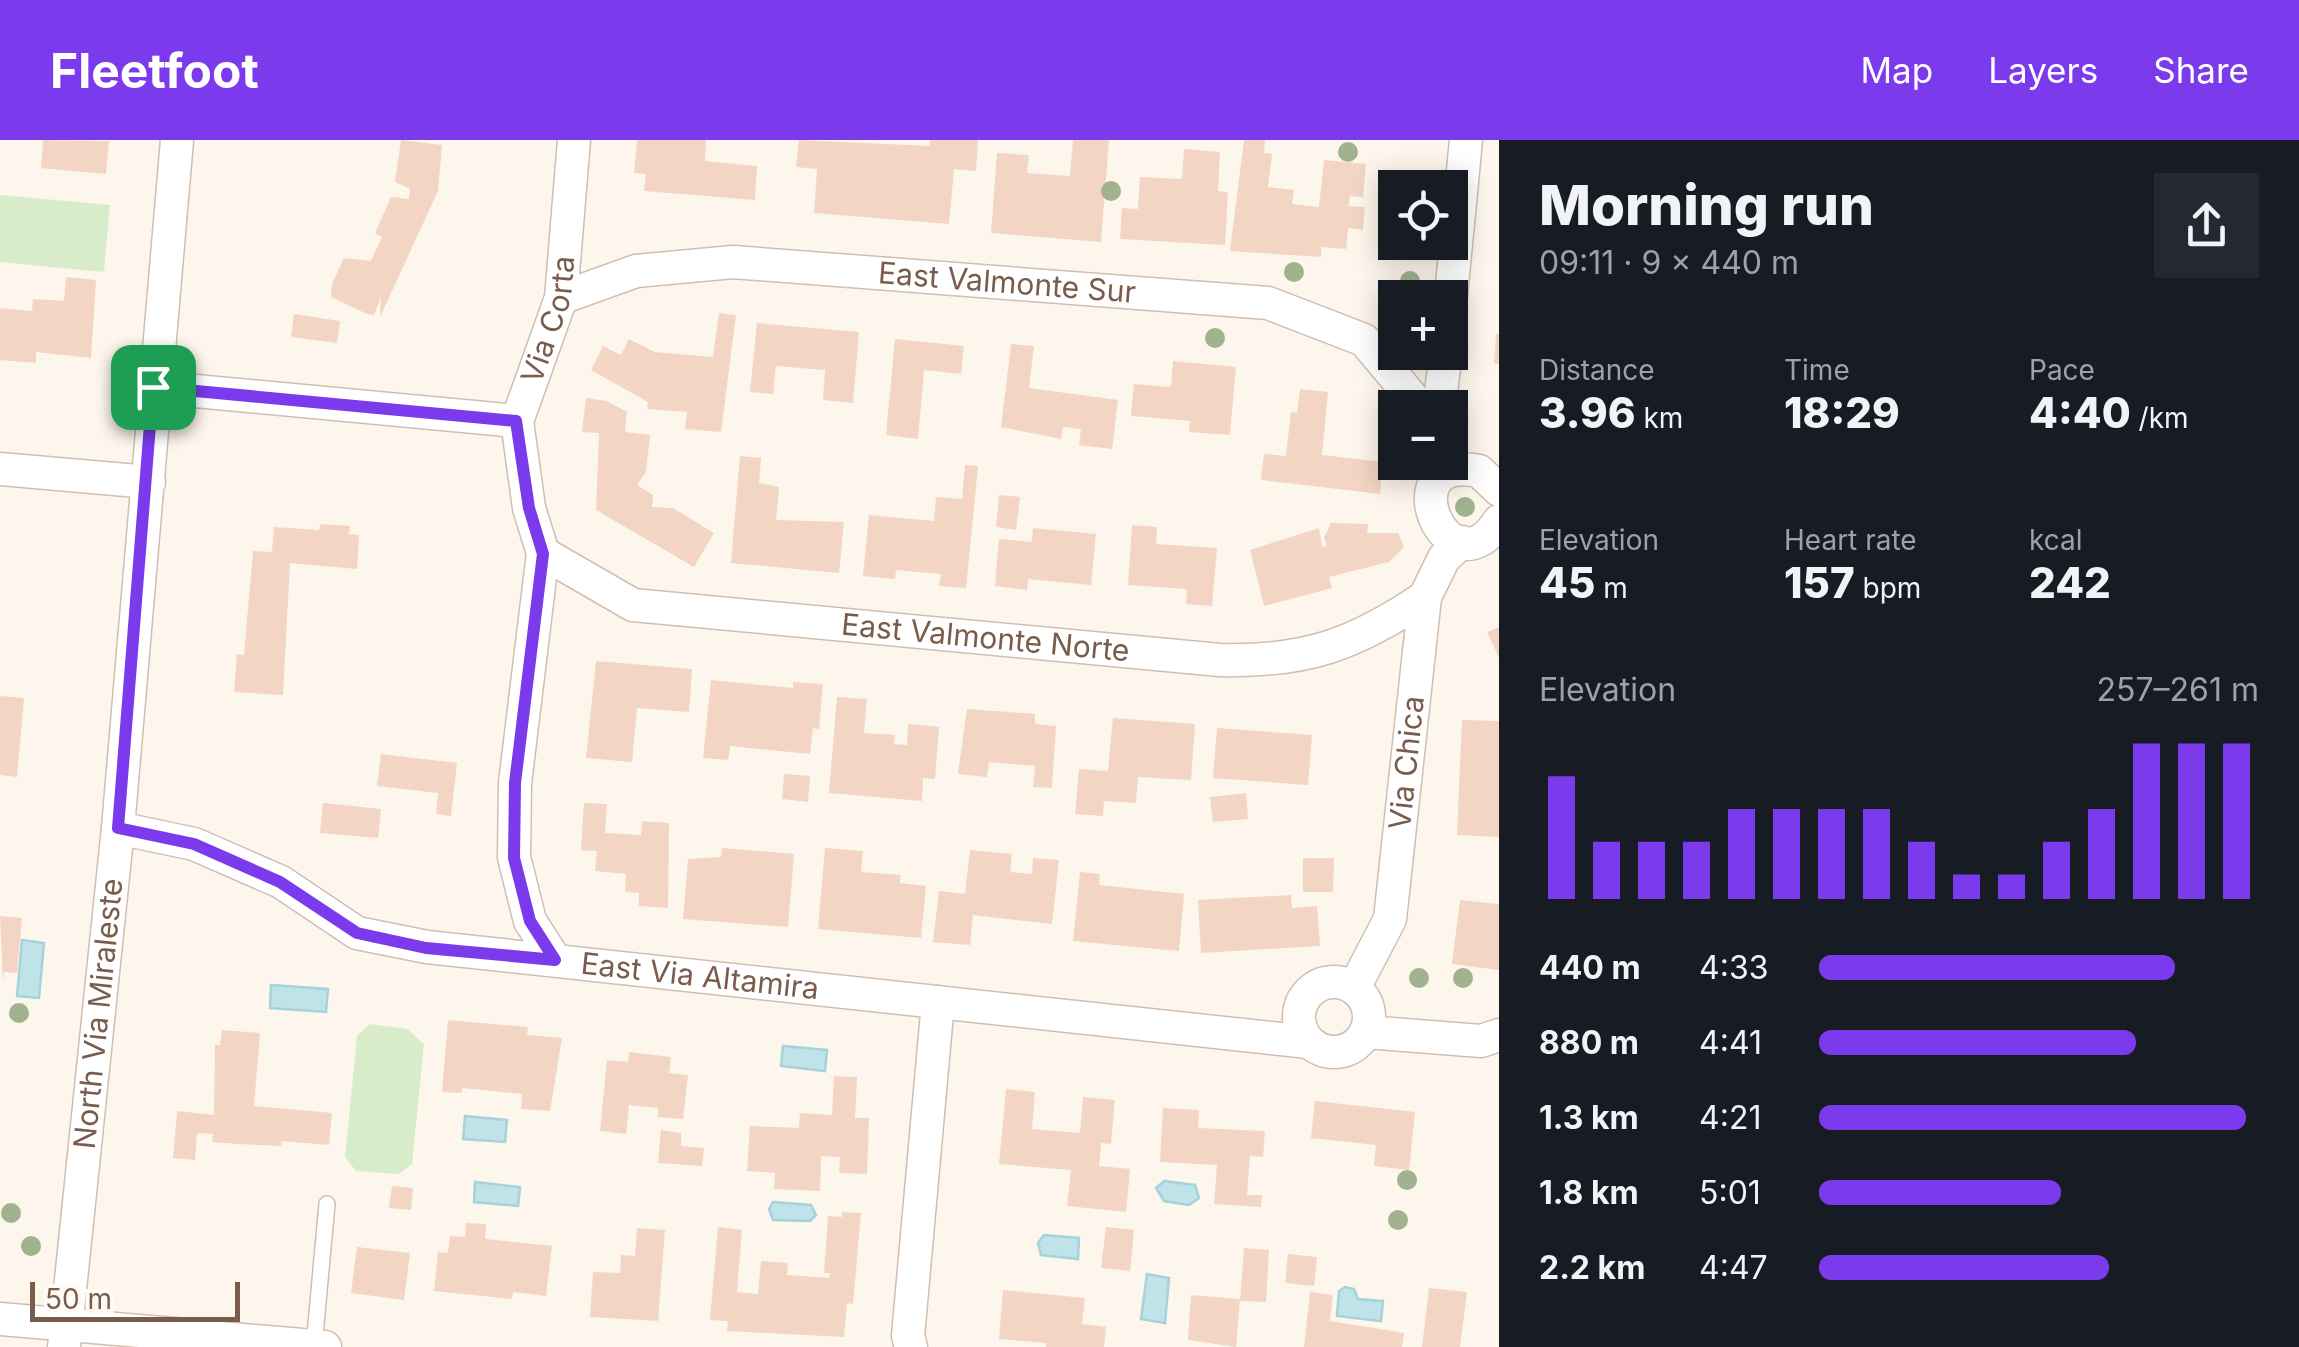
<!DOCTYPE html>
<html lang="en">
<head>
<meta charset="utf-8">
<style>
	:root { --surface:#171b24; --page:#242831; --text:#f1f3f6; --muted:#9ea1a6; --accent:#7c3aed }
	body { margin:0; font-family:Inter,sans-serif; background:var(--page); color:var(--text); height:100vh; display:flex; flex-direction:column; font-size:38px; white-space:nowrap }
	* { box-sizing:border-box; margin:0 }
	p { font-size:32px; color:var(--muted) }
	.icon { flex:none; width:55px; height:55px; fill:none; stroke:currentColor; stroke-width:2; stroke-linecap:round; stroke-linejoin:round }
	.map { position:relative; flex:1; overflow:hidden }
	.panel { display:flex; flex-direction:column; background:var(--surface); width:800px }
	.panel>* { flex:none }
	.fabs { position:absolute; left:1378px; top:30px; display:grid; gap:20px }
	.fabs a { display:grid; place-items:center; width:90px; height:90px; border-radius:0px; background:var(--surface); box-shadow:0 5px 25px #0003; font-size:50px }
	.scale { position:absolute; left:30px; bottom:25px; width:210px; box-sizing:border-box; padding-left:10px; border:5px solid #7a5c4d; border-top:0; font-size:28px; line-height:35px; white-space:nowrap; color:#7a5c4d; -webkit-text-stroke:8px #fffaf3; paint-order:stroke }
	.pin { position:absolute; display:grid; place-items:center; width:85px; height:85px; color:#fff; margin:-42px; border-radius:20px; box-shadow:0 5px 15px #0006 }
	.round { display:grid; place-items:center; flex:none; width:105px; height:105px; border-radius:0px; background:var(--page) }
	.head { display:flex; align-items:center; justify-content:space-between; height:170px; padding:0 40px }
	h1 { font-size:55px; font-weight:800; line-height:75px }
	.stats { display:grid; grid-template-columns:repeat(3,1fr); gap:15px; height:170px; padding:10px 40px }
	.stats div { display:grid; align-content:center }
	.stats b { font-size:42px; font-weight:800 }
	.stats small { font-size:28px; font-weight:400 }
	.stats p { font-size:28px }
	.chart { height:280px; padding:20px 40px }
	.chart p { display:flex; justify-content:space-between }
	.chart svg { width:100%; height:180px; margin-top:10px; stroke:var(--accent); stroke-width:6 }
	ul { padding:0 40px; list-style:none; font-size:32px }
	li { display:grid; grid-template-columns:160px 120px 1fr; align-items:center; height:75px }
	li i { height:25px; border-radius:12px; background:var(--accent) }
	header { display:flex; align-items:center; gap:60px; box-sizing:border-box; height:140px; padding:0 50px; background:var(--accent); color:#fff }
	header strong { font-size:48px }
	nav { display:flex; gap:55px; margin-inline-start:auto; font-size:35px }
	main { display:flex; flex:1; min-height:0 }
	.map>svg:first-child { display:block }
</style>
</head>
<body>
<header>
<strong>Fleetfoot</strong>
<nav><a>Map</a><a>Layers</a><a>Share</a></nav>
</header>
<main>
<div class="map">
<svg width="1499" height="1207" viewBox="0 0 1499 1207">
	<rect width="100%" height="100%" fill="#fdf6ec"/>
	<g fill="#d8ecc9">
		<path d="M 0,55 L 110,65 L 104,132 L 0,122 Z"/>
		<path d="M 370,884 L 407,889 L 424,904 L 412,1024 L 399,1034 L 356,1031 L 345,1017 L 357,896 Z"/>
	</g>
	<g fill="#bfe3e8" stroke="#a5d3da" stroke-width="2.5">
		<path d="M 22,800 L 44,803 L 39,858 L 17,856 Z"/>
		<path d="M 271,845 L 328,849 L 326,872 L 270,868 Z"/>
		<path d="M 783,906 L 827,910 L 825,931 L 781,926 Z"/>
		<path d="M 465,976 L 507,980 L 505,1002 L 463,999 Z"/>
		<path d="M 1164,1041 L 1195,1045 L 1199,1058 L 1189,1065 L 1164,1061 L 1156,1048 Z"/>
		<path d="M 475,1042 L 520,1047 L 518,1066 L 474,1062 Z"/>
		<path d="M 773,1062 L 811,1065 L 816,1075 L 810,1081 L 773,1080 L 769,1069 Z"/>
		<path d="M 1044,1095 L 1079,1098 L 1078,1119 L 1041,1115 L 1038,1103 Z"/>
		<path d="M 1147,1134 L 1169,1138 L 1165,1183 L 1141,1179 Z"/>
		<path d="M 1345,1147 L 1354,1149 L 1358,1159 L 1383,1161 L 1381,1181 L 1337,1176 L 1339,1151 Z"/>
	</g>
	<g fill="#f3d5c3">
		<path d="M 43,0 L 109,1 L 106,34 L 41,28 Z"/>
		<path d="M 401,0 L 442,5 L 438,51 L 380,177 L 381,157 L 374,175 L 367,174 L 331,157 L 332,144 L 344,118 L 371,121 L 382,97 L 375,93 L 391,57 L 409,59 L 410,49 L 395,42 Z"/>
		<path d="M 637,0 L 706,0 L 705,21 L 757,26 L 755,60 L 644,51 L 646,34 L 634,33 Z"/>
		<path d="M 799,0 L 930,6 L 930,0 L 978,0 L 976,31 L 954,29 L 949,84 L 814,73 L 817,29 L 796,27 Z"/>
		<path d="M 1073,0 L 1109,0 L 1101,102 L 991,93 L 997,13 L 1029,15 L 1027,33 L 1070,36 Z"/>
		<path d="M 1244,0 L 1265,0 L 1264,13 L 1272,14 L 1268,47 L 1294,50 L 1292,64 L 1319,67 L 1324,20 L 1366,24 L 1363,57 L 1350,56 L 1349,66 L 1365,67 L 1363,90 L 1348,88 L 1346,109 L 1321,107 L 1321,117 L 1230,111 Z"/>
		<path d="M 1184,9 L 1220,12 L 1218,51 L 1228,52 L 1225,105 L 1120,99 L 1122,68 L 1138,69 L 1140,37 L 1182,39 Z"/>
		<path d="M 66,137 L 96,140 L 91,218 L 36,212 L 36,223 L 0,220 L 0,168 L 32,171 L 33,159 L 64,161 Z"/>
		<path d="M 719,173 L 736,175 L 721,292 L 685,289 L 687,272 L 647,269 L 648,262 L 591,230 L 603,206 L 621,215 L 629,199 L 655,212 L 713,217 Z"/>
		<path d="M 294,174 L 340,181 L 337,203 L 291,197 Z"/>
		<path d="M 757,183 L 859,192 L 853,263 L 823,260 L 825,230 L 776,226 L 773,254 L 750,252 Z"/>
		<path d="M 1496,194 L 1499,194 L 1499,224 L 1494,223 Z"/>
		<path d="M 895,199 L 964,206 L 961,234 L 924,230 L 918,299 L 886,295 Z"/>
		<path d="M 1011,204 L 1034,206 L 1029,248 L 1118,260 L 1112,309 L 1079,305 L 1081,289 L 1063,287 L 1061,299 L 1001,287 Z"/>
		<path d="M 1173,221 L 1236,227 L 1230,295 L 1189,292 L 1190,281 L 1131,276 L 1134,244 L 1171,247 Z"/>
		<path d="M 1300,249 L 1328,252 L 1322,315 L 1383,322 L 1380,354 L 1261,340 L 1264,314 L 1286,316 L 1291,272 L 1297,273 Z"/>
		<path d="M 586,258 L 607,261 L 627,272 L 625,292 L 650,295 L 646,332 L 637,345 L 653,355 L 652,367 L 673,368 L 714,393 L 694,427 L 596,370 L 599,293 L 582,292 Z"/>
		<path d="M 740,316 L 761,318 L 759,343 L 779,347 L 776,380 L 844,382 L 839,433 L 731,423 Z"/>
		<path d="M 965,325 L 978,326 L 966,448 L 939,446 L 941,434 L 896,430 L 895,439 L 863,436 L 869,375 L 934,381 L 936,357 L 962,359 Z"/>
		<path d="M 999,355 L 1020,357 L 1016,390 L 996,387 Z"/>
		<path d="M 1331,383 L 1368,384 L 1367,393 L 1398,393 L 1404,407 L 1389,422 L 1329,437 L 1332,448 L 1264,466 L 1250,410 L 1319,388 L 1322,407 L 1327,406 L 1324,397 Z"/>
		<path d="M 320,384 L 350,386 L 349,394 L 359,395 L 357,429 L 290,423 L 283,555 L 234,552 L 237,514 L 244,515 L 253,411 L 272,412 L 274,387 L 319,390 Z"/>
		<path d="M 1132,385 L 1157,387 L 1156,404 L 1217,408 L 1212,466 L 1186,464 L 1187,449 L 1128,445 Z"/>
		<path d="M 1033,388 L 1096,394 L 1091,445 L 1028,439 L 1027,450 L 995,446 L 999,399 L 1032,402 Z"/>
		<path d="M 1499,487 L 1499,518 L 1487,492 Z"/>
		<path d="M 596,521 L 692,529 L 689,572 L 637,568 L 632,622 L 586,618 Z"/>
		<path d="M 711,540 L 793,548 L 793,542 L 823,544 L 819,589 L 813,588 L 810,614 L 730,606 L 728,620 L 703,618 Z"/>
		<path d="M 0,556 L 24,558 L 17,637 L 0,635 Z"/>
		<path d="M 837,557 L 867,559 L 864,593 L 895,595 L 894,604 L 907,605 L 908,584 L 939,587 L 935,639 L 923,638 L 922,661 L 829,653 Z"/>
		<path d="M 967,569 L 1035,574 L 1035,584 L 1056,586 L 1052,648 L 1033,647 L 1035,626 L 989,622 L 987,637 L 958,634 Z"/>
		<path d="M 1113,578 L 1195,584 L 1191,640 L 1138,637 L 1136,663 L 1104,661 L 1103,676 L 1075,674 L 1079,629 L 1108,631 Z"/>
		<path d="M 1462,580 L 1499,581 L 1499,697 L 1457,695 Z"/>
		<path d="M 1217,588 L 1312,595 L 1308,645 L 1213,638 Z"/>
		<path d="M 381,614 L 457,623 L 451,676 L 436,674 L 438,653 L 377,646 Z"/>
		<path d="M 784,634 L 810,636 L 808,662 L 782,659 Z"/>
		<path d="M 1246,653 L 1248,679 L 1213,682 L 1210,657 Z"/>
		<path d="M 323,663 L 381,669 L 378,698 L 320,693 Z"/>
		<path d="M 584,663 L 607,664 L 605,693 L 641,695 L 642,681 L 669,683 L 668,768 L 639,766 L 639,753 L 625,752 L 626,734 L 595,731 L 597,711 L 581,710 Z"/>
		<path d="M 722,708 L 794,714 L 788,787 L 683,779 L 688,719 L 721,717 Z"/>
		<path d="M 825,708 L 863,711 L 861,732 L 901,735 L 900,743 L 926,746 L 921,798 L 818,789 Z"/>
		<path d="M 970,710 L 1012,714 L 1010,732 L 1032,734 L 1033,718 L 1059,720 L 1052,784 L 973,775 L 970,805 L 933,802 L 939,751 L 965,754 Z"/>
		<path d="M 1303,718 L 1334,718 L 1333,752 L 1303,752 Z"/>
		<path d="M 1080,732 L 1100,734 L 1099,745 L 1184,754 L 1179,811 L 1073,801 Z"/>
		<path d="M 1291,755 L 1292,768 L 1317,766 L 1320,806 L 1201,813 L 1198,760 Z"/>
		<path d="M 1460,760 L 1499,764 L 1499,830 L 1452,824 Z"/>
		<path d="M 0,776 L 22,778 L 17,833 L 4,832 L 3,842 Z"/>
		<path d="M 448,880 L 528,887 L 527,895 L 562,898 L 550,971 L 521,969 L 522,954 L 462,948 L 462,953 L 442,952 Z"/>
		<path d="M 222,890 L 260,893 L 254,966 L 332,973 L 329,1005 L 282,1001 L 281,1006 L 238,1004 L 212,1002 L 213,994 L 197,993 L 195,1020 L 173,1018 L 177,971 L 214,975 L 215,905 L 220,905 Z"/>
		<path d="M 629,912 L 671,917 L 669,933 L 688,935 L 683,979 L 658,977 L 658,968 L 629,965 L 626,994 L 600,991 L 607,920 L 628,922 Z"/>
		<path d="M 834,936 L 857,937 L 855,978 L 869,978 L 867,1034 L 839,1033 L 840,1017 L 821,1016 L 820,1051 L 774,1049 L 775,1033 L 747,1031 L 750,986 L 799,988 L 800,973 L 832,975 Z"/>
		<path d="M 1006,949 L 1035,952 L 1032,989 L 1080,993 L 1083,957 L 1115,960 L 1111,1004 L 1101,1003 L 1099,1026 L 1130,1029 L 1126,1072 L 1067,1066 L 1071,1030 L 999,1024 Z"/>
		<path d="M 1315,961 L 1415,972 L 1409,1030 L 1374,1026 L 1376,1005 L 1311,998 Z"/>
		<path d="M 1163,968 L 1199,970 L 1198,988 L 1265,991 L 1263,1017 L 1250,1016 L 1247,1055 L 1262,1055 L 1261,1067 L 1214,1064 L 1217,1025 L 1160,1022 Z"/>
		<path d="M 661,990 L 681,993 L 681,1006 L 704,1008 L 702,1026 L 658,1023 Z"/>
		<path d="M 392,1046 L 413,1048 L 411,1070 L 389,1068 Z"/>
		<path d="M 842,1072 L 861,1073 L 853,1164 L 847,1163 L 844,1197 L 727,1191 L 728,1181 L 710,1180 L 718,1087 L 742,1090 L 737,1152 L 758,1154 L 761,1121 L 788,1123 L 787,1135 L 829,1138 L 830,1133 L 824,1133 L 828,1076 L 842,1077 Z"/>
		<path d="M 466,1083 L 486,1084 L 485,1099 L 552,1106 L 546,1156 L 513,1152 L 512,1159 L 434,1151 L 438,1112 L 448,1113 L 450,1096 L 465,1097 Z"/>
		<path d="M 1106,1087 L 1134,1090 L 1130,1131 L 1101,1128 Z"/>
		<path d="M 637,1088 L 665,1090 L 658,1181 L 590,1177 L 593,1132 L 620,1133 L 621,1115 L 635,1116 Z"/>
		<path d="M 357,1107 L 410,1113 L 404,1160 L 351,1153 Z"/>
		<path d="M 1244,1108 L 1269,1110 L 1266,1162 L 1240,1161 Z"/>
		<path d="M 1288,1114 L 1317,1117 L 1314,1146 L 1285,1143 Z"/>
		<path d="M 1429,1148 L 1467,1152 L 1460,1207 L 1422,1207 Z"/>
		<path d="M 1003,1150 L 1085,1158 L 1082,1184 L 1106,1187 L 1104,1207 L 1046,1207 L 1046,1203 L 999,1199 Z"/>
		<path d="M 1310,1152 L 1333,1155 L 1330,1181 L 1404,1193 L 1402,1207 L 1304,1207 Z"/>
		<path d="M 1191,1155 L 1240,1159 L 1236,1207 L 1188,1200 Z"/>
	</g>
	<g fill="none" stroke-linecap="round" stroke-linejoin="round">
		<g stroke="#d1beb0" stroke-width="18">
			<path id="service" d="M 314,1206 L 327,1064"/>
		</g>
		<g stroke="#d1beb0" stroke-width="35">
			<g id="minor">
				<path id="s1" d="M 561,158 L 636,131 L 733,122 L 1268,163 L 1364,200 L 1421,268"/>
				<path d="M 1450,166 L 1466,0"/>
				<path d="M 153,247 L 517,281"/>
				<path d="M 1439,268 L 1446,212"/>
				<path d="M 0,329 L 149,342"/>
				<path d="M 1499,350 L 1479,331 C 1385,312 1449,459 1499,381"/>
				<path id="s2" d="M 543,413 L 633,465 L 1220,520 C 1306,522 1354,505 1425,457"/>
				<path id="s3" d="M 118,688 L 194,704 L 281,742 L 357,793 L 427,807 L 1308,902"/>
				<path id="s4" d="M 555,820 L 530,781 L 514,717 L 515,643 L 543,413 L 529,368 L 517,281 L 561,158 L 574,0"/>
				<circle cx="1334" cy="877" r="35"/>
				<path id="s5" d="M 1354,848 L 1390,779 L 1425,457 L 1444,418 L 1462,402"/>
				<path d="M 1366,892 L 1481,901 L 1499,895"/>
				<path d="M 0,1179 L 325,1207"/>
				<path id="s6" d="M 64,1207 L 118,688 L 177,0"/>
				<path d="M 911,1207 L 908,1196 L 938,862"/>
			</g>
		</g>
		<use href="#service" stroke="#fff" stroke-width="15"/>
		<use href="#minor" stroke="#fff" stroke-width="32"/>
	</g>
	<g fill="#a0b28e">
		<circle cx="1348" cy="12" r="10"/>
		<circle cx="1111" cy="51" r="10"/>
		<circle cx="1294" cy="132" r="10"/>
		<circle cx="1410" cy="141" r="10"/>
		<circle cx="1215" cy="198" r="10"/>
		<circle cx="1465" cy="367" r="10"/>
		<circle cx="1419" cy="838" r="10"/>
		<circle cx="1463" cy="838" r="10"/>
		<circle cx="19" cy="873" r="10"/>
		<circle cx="1407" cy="1040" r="10"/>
		<circle cx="11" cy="1073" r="10"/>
		<circle cx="1398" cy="1080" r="10"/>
		<circle cx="31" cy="1106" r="10"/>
	</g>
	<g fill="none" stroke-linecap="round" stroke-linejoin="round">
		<g stroke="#fff" stroke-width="20">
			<path id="route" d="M 153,247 L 516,281 L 529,368 L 543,414 L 515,643 L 514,718 L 530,781 L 555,820 L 426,808 L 357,793 L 280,742 L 194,704 L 118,688 Z"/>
		</g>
		<use href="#route" stroke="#7c3aed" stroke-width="12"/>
	</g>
	<g text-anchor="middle" stroke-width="8" stroke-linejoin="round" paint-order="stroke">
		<g font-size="30" fill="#7a5c4d" stroke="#fffaf3">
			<text dy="10" stroke="none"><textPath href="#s1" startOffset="452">East Valmonte Sur</textPath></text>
			<text dy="10" stroke="none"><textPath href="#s4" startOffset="660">Via Corta</textPath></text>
			<text dy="10" stroke="none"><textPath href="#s2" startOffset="458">East Valmonte Norte</textPath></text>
			<text dy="10" stroke="none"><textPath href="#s5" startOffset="235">Via Chica</textPath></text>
			<text dy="10" stroke="none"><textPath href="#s3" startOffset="610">East Via Altamira</textPath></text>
			<text dy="10" stroke="none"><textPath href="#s6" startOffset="335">North Via Miraleste</textPath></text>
		</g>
	</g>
</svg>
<div class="fabs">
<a><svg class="icon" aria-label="locate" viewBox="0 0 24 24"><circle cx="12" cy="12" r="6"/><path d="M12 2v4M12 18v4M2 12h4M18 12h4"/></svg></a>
<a>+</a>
<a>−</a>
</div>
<div class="scale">50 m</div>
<div class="pin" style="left:153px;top:247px;background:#1e9e55"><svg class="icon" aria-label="arrive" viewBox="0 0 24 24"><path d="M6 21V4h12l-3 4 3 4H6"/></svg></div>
</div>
<section class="panel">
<div class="head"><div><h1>Morning run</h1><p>09:11 · 9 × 440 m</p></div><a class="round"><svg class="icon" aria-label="share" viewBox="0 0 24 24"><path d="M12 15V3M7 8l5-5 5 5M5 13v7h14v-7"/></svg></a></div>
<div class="stats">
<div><p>Distance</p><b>3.96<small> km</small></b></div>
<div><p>Time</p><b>18:29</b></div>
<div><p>Pace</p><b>4:40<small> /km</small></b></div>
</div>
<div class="stats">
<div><p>Elevation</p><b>45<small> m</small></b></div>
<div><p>Heart rate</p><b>157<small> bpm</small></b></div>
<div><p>kcal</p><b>242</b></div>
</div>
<div class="chart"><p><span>Elevation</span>257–261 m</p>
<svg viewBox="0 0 160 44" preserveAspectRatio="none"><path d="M5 44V14M15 44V30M25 44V30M35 44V30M45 44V22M55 44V22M65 44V22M75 44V22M85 44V30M95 44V38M105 44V38M115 44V30M125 44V22M135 44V6M145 44V6M155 44V6"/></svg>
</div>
<ul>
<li><b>440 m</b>4:33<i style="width:81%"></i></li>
<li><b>880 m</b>4:41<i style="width:72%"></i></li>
<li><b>1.3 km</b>4:21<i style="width:97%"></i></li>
<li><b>1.8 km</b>5:01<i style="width:55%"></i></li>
<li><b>2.2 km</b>4:47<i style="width:66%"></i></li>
</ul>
</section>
</main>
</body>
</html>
